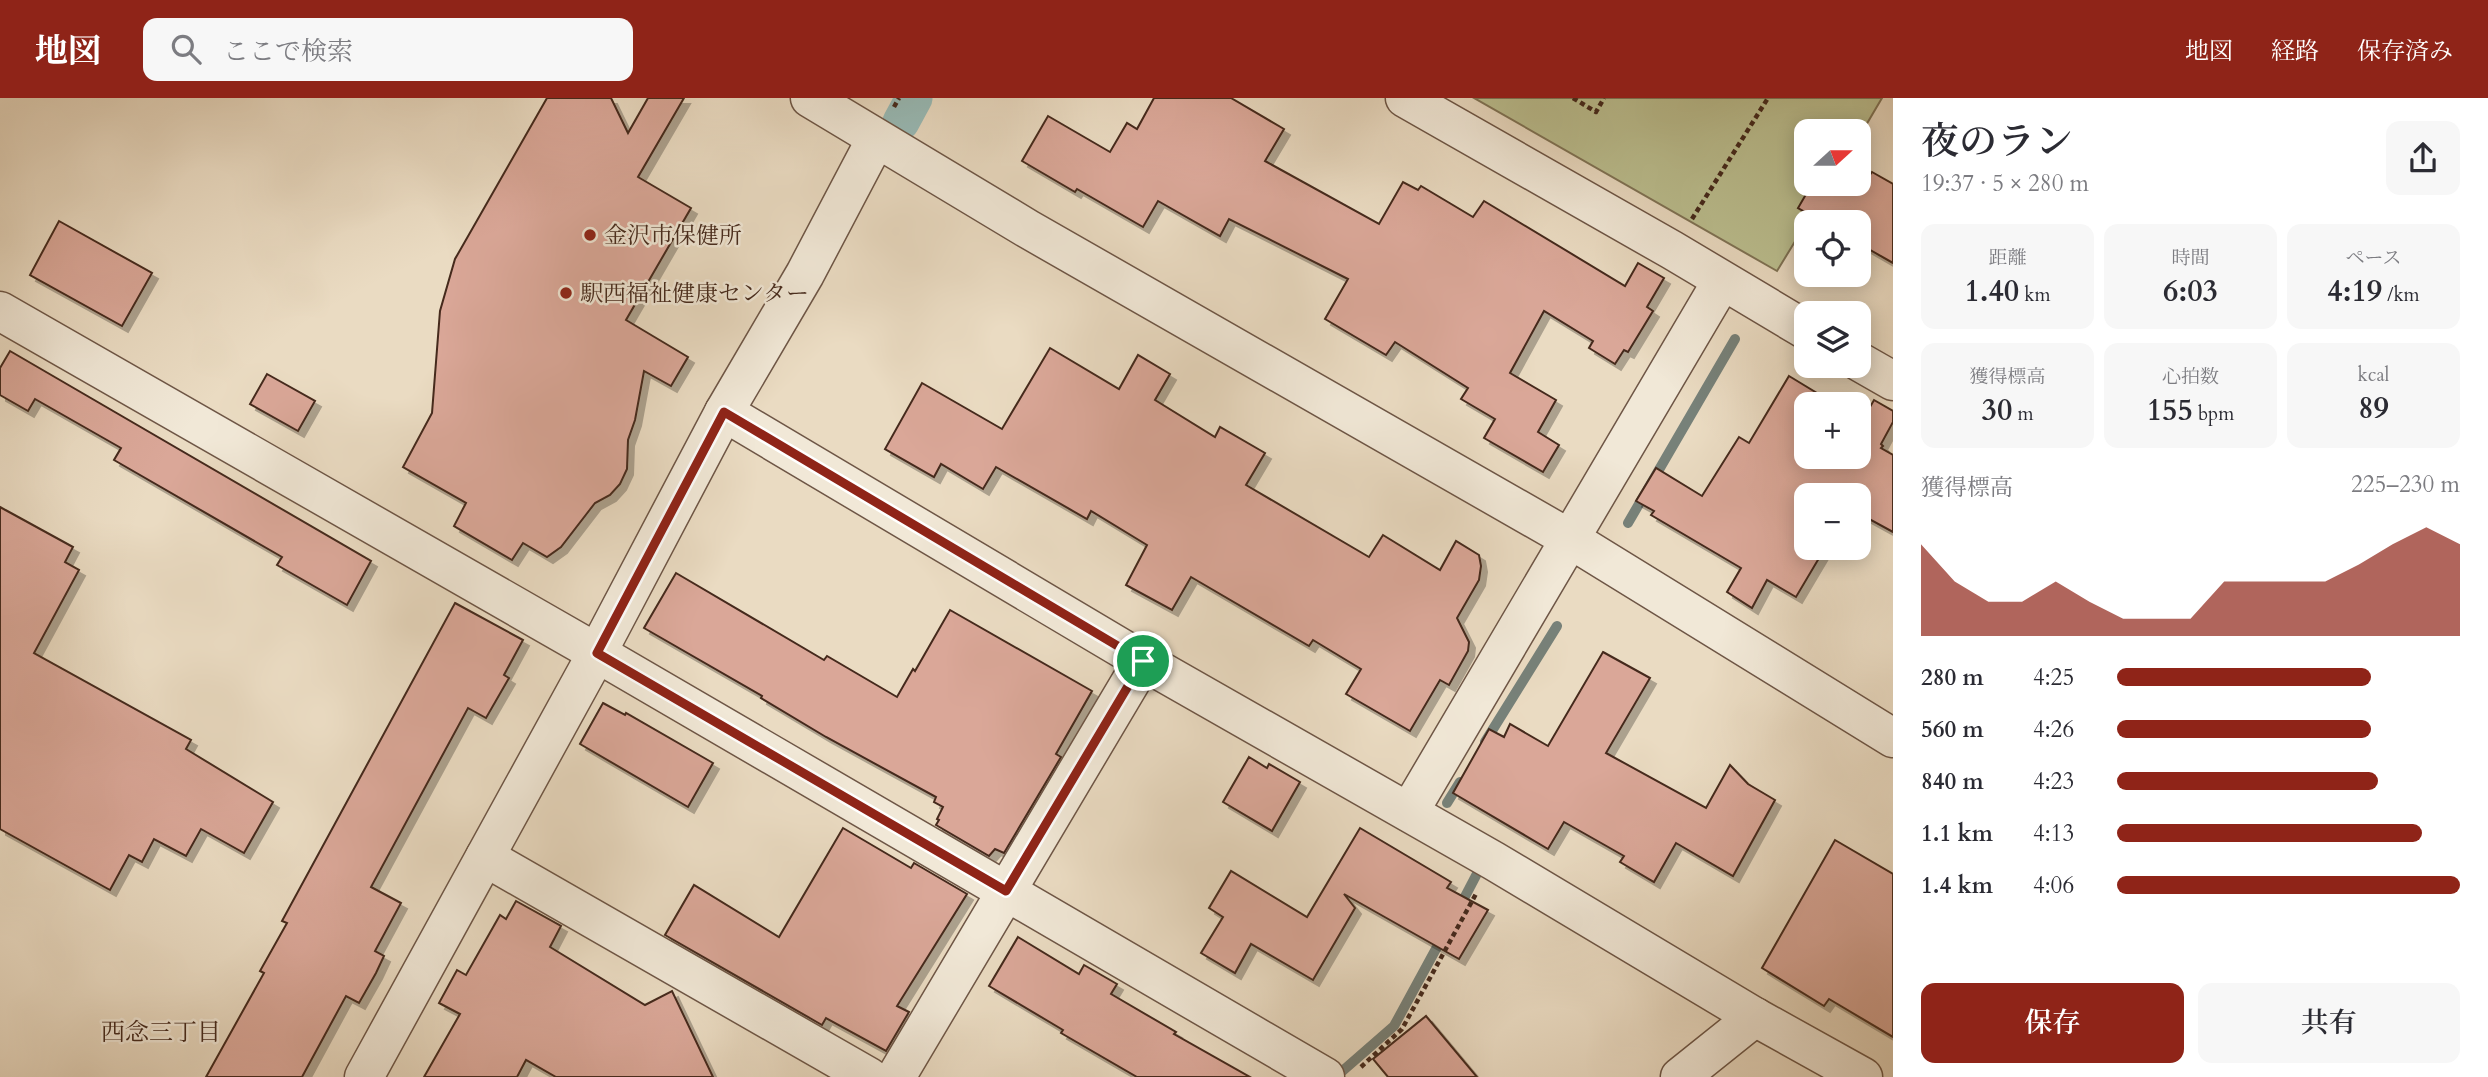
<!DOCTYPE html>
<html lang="ja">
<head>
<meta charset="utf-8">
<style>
	:root { --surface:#fff; --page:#f7f7f7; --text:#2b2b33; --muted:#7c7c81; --accent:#8f2418 }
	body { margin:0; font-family:Cardo,"Noto Serif JP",serif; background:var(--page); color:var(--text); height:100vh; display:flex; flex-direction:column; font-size:26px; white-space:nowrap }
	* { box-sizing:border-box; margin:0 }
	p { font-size:23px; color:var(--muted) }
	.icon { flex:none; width:38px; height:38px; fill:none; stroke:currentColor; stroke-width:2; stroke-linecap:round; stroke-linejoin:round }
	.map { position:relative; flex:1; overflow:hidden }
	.panel { display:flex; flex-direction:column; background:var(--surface); width:595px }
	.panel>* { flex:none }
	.needle { width:46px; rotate:69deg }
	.fabs { position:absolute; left:1794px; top:21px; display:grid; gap:14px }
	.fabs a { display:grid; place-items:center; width:77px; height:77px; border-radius:14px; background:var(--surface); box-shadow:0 4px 18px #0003; font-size:35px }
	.pin { position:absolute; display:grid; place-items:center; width:60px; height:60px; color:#fff; margin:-30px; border:4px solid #fff; border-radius:50%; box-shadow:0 2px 7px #0007 }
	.round { display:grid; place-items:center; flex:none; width:74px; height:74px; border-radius:14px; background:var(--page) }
	.overview { display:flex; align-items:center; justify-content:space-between; height:119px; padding:0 28px }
	h1 { font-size:38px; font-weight:600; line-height:52px }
	.stats { display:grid; grid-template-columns:repeat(3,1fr); gap:10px; height:119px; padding:7px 28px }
	.stats div { display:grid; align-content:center; border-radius:14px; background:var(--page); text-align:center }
	.stats b { font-size:30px; font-weight:600 }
	.stats small { font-size:19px; font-weight:400 }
	.stats p { font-size:19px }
	.chart { height:196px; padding:14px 28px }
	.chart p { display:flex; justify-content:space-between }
	.chart svg { width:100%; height:126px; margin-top:7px; fill:var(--accent); opacity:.7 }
	.button { display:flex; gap:14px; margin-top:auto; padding:14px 28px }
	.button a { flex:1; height:80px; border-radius:14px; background:var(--accent); color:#fff; font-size:28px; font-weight:600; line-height:80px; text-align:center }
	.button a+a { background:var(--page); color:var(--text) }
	ul { padding:0 28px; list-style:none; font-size:23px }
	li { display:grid; grid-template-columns:112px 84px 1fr; align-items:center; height:52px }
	li i { height:18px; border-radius:9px; background:var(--accent) }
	header { display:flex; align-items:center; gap:42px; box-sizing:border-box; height:98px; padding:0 35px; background:var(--accent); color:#fff }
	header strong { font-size:33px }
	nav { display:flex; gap:38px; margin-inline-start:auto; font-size:24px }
	.search { width:490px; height:63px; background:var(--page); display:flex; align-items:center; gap:18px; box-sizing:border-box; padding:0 24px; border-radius:14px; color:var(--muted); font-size:26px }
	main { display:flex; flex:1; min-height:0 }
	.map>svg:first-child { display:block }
</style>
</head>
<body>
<header>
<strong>地図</strong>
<div class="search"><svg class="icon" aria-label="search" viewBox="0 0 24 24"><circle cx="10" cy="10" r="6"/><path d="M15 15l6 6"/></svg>ここで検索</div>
<nav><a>地図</a><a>経路</a><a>保存済み</a></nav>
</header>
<main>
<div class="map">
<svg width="1893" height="979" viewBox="0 0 1893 979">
	<defs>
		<filter id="shadow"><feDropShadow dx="6" dy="6" stdDeviation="0" flood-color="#0004"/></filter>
	</defs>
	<rect width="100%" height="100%" fill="#eadbc2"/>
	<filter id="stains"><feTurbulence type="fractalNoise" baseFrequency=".00286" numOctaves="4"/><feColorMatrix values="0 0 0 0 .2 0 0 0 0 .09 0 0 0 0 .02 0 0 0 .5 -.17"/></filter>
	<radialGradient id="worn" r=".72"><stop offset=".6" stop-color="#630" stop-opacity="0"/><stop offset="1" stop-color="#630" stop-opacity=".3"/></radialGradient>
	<path fill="#bbbf90" stroke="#807456" stroke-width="2" d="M 1474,0 L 1882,0 L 1859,39 L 1858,33 L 1806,33 L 1806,86 L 1830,86 L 1777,173 Z"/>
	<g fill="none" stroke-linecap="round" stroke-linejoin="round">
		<g stroke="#778179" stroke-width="10">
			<path d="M 1628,425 L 1735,241"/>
			<path d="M 1485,644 L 1557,528"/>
			<path d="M 1447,705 L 1460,684"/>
			<path d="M 1458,812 L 1481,768"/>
			<path d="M 1339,976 L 1394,928 L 1443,838"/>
		</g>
		<path stroke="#98bbb7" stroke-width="37" d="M 901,24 L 914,0"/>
	</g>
	<g fill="#daa798" stroke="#45291c" stroke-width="2" filter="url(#shadow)">
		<path d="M 547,0 L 611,0 L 628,35 L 648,0 L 684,0 L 638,79 L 691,110 L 626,222 L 688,259 L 671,288 L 644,273 L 635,322 L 628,342 L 627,371 L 620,386 L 610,397 L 595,405 L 561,449 L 547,459 L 523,445 L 512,462 L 454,428 L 466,405 L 403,369 L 432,315 L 440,213 L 455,161 Z"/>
		<path d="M 1154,0 L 1231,0 L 1284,31 L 1265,63 L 1379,126 L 1403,84 L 1418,92 L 1421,88 L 1473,119 L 1484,103 L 1625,188 L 1638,165 L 1664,180 L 1647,209 L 1653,213 L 1628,254 L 1624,252 L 1615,266 L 1589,250 L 1593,243 L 1544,213 L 1510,275 L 1556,302 L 1538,334 L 1559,347 L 1543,374 L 1484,340 L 1495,321 L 1461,301 L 1468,290 L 1395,244 L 1386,257 L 1325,221 L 1348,181 L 1229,121 L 1220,138 L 1158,103 L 1143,129 L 1077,91 L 1075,94 L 1022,63 L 1048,18 L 1110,54 L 1127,25 L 1137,31 Z"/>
		<path d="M 1872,74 L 1893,86 L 1893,165 L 1858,145 L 1858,124 L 1823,124 L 1798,110 L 1812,86 L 1861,86 L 1866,77 L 1869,78 Z"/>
		<path d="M 59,123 L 152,175 L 122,228 L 30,177 Z"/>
		<path d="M 1050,250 L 1119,291 L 1138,257 L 1170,276 L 1155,302 L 1215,339 L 1220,329 L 1265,355 L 1246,387 L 1369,459 L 1383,437 L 1440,472 L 1456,443 L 1479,457 L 1481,468 L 1479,482 L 1457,520 L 1469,544 L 1468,553 L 1449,587 L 1440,582 L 1410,633 L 1346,596 L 1361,571 L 1313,542 L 1309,548 L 1191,479 L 1172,512 L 1126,487 L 1147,447 L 1091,413 L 1087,421 L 996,369 L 983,391 L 941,366 L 934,379 L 885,351 L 922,285 L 1002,331 Z"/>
		<path d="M 10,253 L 371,463 L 347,507 L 277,467 L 282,459 L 114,362 L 121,350 L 35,301 L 28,313 L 0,297 L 0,270 Z"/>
		<path d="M 267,276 L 315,303 L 298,333 L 250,306 Z"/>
		<path d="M 1789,278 L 1835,306 L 1806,306 L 1806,359 L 1858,359 L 1858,321 L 1862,323 L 1874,302 L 1893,313 L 1893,324 L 1881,346 L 1883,348 L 1881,350 L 1893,357 L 1893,434 L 1858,415 L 1858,397 L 1806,397 L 1806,450 L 1825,450 L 1796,499 L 1767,482 L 1752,510 L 1727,494 L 1741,470 L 1651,417 L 1654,413 L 1636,403 L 1656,370 L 1702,398 L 1739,339 L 1749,345 Z"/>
		<path d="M 0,409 L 73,449 L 65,464 L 79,472 L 34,555 L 191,642 L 186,651 L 273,704 L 244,755 L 201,731 L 186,758 L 154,741 L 142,764 L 129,757 L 110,792 L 0,731 Z"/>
		<path d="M 676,475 L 824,562 L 827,558 L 897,599 L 913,571 L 915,573 L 950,512 L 1092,593 L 1056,656 L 1061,659 L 1004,755 L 995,751 L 989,758 L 936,727 L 939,722 L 937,721 L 943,709 L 934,704 L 936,699 L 826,639 L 761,600 L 762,598 L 644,530 Z"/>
		<path d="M 455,505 L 523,542 L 504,577 L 509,580 L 486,620 L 468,610 L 371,789 L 401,805 L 375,853 L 384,858 L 376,875 L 359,905 L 346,898 L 302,979 L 206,979 L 264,875 L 260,873 L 287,825 L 282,823 Z"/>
		<path d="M 1603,554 L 1650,580 L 1606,655 L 1706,710 L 1730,667 L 1748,686 L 1775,702 L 1733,778 L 1676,745 L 1654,784 L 1620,764 L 1624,758 L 1564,724 L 1548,751 L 1453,695 L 1489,631 L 1504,639 L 1510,626 L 1548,648 Z"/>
		<path d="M 603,605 L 625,617 L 626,615 L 713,665 L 688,709 L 580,646 Z"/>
		<path d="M 1249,659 L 1267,670 L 1269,666 L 1300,684 L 1272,733 L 1223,704 Z"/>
		<path d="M 843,730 L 911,770 L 914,765 L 967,796 L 897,908 L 909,914 L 886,953 L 826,920 L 822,927 L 665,837 L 694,787 L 779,839 Z"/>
		<path d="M 1360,730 L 1451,784 L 1447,790 L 1488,812 L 1459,861 L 1344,796 L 1355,810 L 1313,882 L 1251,846 L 1235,875 L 1201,855 L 1223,819 L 1209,810 L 1231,773 L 1307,819 Z"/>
		<path d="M 1835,742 L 1893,776 L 1893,939 L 1829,901 L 1824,908 L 1762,870 Z"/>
		<path d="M 516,803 L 561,828 L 550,849 L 645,907 L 672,893 L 713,979 L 556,979 L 526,962 L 517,979 L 424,979 L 460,916 L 439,905 L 457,872 L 466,877 L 500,817 L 506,821 Z"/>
		<path d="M 1018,839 L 1079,876 L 1084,867 L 1117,886 L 1111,896 L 1176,934 L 1174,936 L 1250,979 L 1137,979 L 1061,935 L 1063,932 L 989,888 Z"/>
		<path d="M 1426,918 L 1477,979 L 1388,979 L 1373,961 Z"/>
	</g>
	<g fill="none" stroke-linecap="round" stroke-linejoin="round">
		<g stroke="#6e5646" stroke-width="41">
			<g id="minor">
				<path d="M 810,0 L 1028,131 L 1570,441 L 1893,640"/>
				<path d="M 1405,0 L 1672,152 L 1806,232"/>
				<path d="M 0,213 L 597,555 L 1325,979"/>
				<path d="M 1858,263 L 1893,283"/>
				<path d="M 724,314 L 1143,563 L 1494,763 L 1755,919 L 1863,979"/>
				<path d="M 1409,714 L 1722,183"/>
				<path d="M 485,759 L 869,979"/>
				<path d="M 364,979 L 597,555 L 724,314 L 805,176 L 876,41"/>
				<path d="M 896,979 L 1143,563"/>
				<path d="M 1680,979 L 1755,919"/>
			</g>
		</g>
		<g stroke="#45291c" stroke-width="4.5" stroke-dasharray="5 3.5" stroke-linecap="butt">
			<path d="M 1573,0 L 1596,14 L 1604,0"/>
			<path d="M 894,9 L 899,0"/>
			<path d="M 1692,121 L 1768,0"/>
			<path d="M 1361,969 L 1402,931 L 1477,794"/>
		</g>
		<use href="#minor" stroke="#f1e8d7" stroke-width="38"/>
	</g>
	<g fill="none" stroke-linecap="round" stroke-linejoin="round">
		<g stroke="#fff" stroke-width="14">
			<path id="route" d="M 724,314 L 1143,563 L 1006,793 L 597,555 Z"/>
		</g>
		<use href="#route" stroke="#8f2418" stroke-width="9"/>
	</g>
	<g fill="#8f2418" stroke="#f1e8d7" stroke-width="2.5">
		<circle cx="590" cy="137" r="7"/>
		<circle cx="566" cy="195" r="7"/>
	</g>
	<g text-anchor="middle" stroke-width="5" stroke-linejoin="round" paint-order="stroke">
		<g font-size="23" fill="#45291c" stroke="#f1e8d7" text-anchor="start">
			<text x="604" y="145">金沢市保健所</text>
			<text x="580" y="203">駅西福祉健康センター</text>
		</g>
		<g font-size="24" fill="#45291c" stroke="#f1e8d7">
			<text x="161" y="942">西念三丁目</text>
		</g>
	</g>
	<rect width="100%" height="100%" filter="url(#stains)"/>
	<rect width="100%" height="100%" fill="url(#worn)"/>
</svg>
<div class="fabs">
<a><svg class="needle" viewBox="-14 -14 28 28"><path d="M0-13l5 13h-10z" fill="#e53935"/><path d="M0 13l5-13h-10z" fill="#7c7c81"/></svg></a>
<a><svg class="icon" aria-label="locate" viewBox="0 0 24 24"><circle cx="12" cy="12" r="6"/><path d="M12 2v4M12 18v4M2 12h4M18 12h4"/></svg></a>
<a><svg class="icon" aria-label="layers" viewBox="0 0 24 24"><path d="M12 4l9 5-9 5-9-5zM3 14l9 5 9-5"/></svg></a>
<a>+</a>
<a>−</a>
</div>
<div class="pin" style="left:1143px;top:563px;background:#1e9e55"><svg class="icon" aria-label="arrive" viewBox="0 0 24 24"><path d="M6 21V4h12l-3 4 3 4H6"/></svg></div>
</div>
<section class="panel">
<div class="overview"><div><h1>夜のラン</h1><p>19:37 · 5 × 280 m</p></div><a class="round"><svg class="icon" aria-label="share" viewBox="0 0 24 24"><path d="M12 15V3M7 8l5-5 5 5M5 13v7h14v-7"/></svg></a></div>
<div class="stats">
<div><p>距離</p><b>1.40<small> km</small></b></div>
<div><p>時間</p><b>6:03</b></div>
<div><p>ペース</p><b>4:19<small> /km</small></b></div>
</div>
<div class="stats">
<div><p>獲得標高</p><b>30<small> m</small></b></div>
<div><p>心拍数</p><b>155<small> bpm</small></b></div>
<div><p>kcal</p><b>89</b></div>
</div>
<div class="chart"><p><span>獲得標高</span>225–230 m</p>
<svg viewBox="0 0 160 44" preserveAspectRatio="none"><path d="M0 44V12L10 25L20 32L30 32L40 25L50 32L60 38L70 38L80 38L90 25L100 25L110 25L120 25L130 19L140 12L150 6L160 12V44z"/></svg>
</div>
<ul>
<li><b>280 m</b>4:25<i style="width:74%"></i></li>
<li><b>560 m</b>4:26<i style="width:74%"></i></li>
<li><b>840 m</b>4:23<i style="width:76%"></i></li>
<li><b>1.1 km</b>4:13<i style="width:89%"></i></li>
<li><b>1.4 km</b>4:06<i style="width:100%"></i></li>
</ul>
<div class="button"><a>保存</a><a>共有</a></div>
</section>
</main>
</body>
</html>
